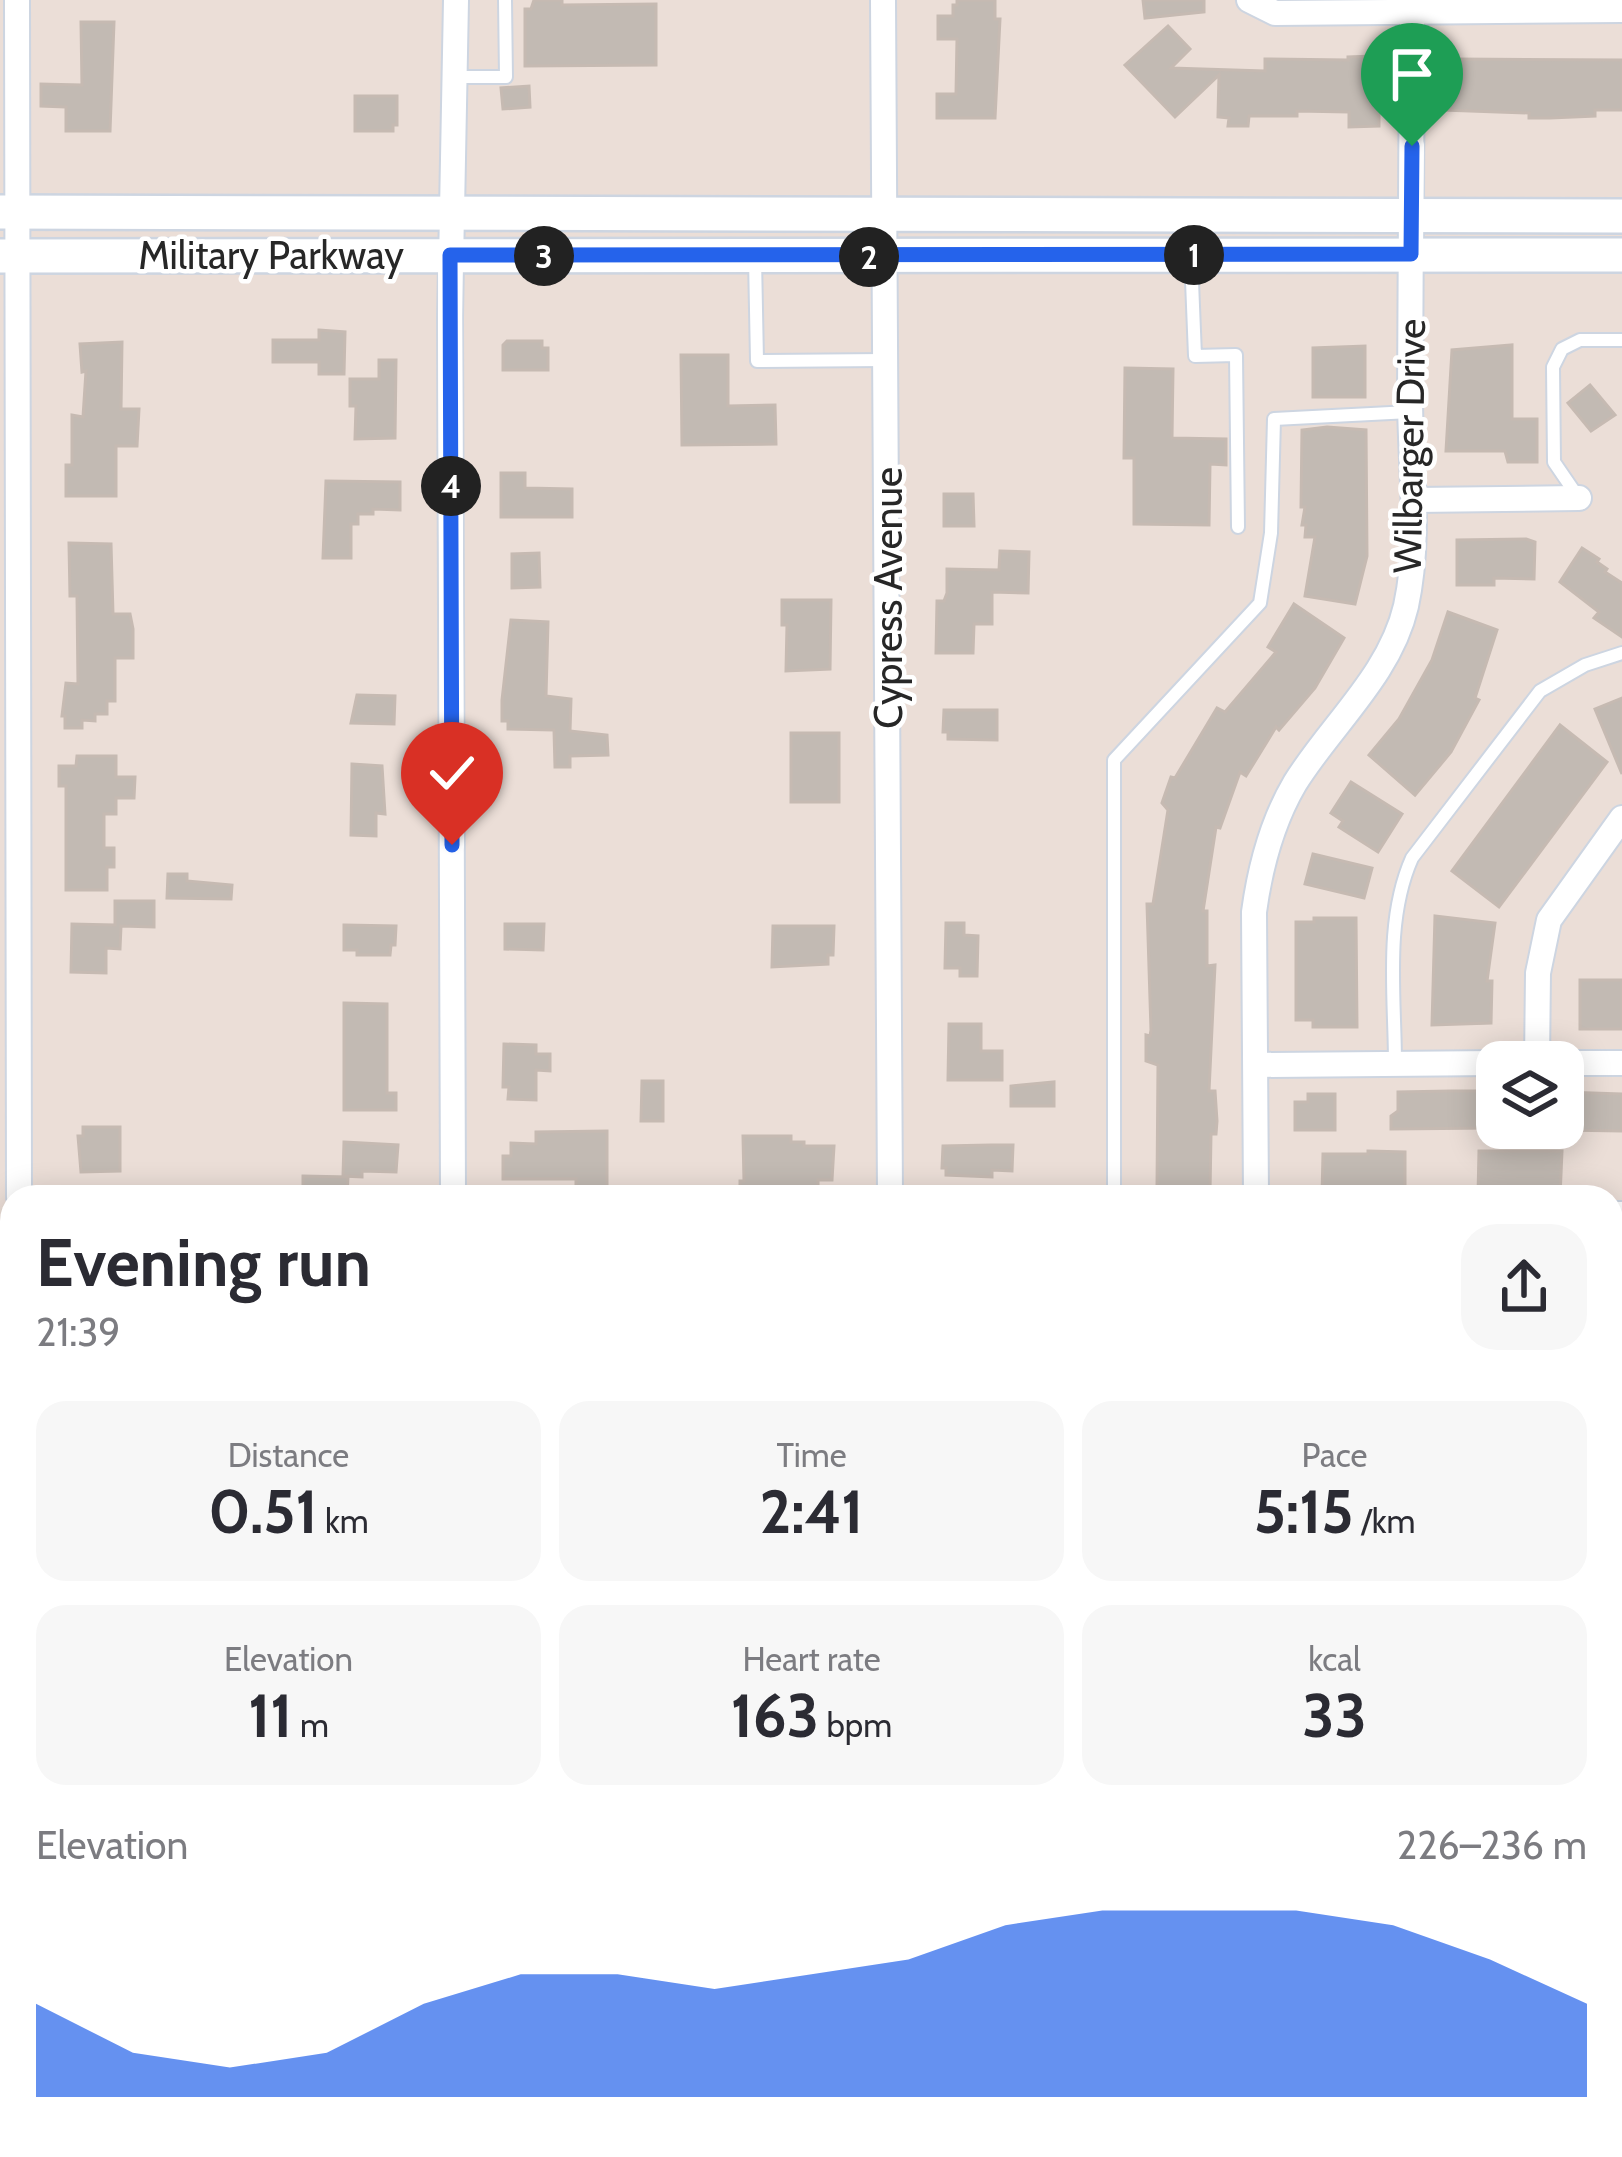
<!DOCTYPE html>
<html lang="en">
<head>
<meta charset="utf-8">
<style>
	:root { --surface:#fff; --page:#f7f7f7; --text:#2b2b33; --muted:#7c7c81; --accent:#2563eb }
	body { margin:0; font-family:Cabin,sans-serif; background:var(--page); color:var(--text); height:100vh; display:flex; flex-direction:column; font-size:45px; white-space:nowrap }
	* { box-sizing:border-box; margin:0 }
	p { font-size:39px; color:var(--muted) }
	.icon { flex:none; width:66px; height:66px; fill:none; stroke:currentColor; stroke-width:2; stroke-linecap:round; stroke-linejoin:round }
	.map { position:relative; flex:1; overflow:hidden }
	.panel { position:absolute; left:0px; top:1185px; width:1623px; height:972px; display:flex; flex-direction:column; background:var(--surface); border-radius:36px 36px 0 0; box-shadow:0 6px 30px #0003 }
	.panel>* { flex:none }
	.buttons { position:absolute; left:1476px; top:1041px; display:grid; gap:24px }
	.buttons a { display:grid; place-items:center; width:108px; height:108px; border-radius:24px; background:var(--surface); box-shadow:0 6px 30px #0003; font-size:60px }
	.pin { position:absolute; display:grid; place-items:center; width:102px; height:102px; color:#fff; margin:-123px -51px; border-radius:50% 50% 50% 0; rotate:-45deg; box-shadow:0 0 12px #0007 }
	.pin .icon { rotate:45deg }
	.km { position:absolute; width:60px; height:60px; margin:-30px; border-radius:50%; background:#222; color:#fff; font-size:33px; line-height:60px; text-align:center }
	.round { display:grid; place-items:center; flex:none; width:126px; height:126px; border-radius:36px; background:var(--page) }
	.summary { display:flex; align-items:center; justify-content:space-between; height:204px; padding:0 36px }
	h1 { font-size:66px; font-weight:800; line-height:90px }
	.figures { display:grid; grid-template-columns:repeat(3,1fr); gap:18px; height:204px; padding:12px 36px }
	.figures div { display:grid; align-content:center; border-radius:30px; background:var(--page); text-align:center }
	.figures b { font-size:60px; font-weight:800 }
	.figures small { font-size:33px; font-weight:400 }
	.figures p { font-size:33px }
	.chart { height:336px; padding:24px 36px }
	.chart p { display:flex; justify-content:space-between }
	.chart svg { width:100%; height:216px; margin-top:12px; fill:var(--accent); opacity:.7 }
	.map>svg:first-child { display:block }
</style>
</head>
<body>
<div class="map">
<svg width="1622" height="2157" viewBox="0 0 1622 2157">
	<rect width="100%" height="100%" fill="#ebded7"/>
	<g fill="#c2bab3" stroke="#c6bab2" stroke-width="3">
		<path d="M 534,0 L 562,0 L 562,5 L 656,4 L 656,65 L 525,66 L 525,9 L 531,9 Z"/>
		<path d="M 957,0 L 995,0 L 995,19 L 1000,19 L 995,118 L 937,118 L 937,94 L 956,94 L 957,39 L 938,39 L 938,16 L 953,16 L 953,5 L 957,5 Z"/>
		<path d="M 1143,0 L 1204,0 L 1204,12 L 1145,18 Z"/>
		<path d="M 81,22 L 114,22 L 110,131 L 66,131 L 66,107 L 41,106 L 41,84 L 82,85 Z"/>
		<path d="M 1168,26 L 1190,49 L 1171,68 L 1265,71 L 1265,59 L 1348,60 L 1348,57 L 1373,56 L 1373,69 L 1379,69 L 1379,126 L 1349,127 L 1349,112 L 1297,111 L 1297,116 L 1249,116 L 1248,126 L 1228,126 L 1229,118 L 1218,117 L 1219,75 L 1175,117 L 1125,65 Z"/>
		<path d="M 1455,59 L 1622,60 L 1622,110 L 1595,110 L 1595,116 L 1550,118 L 1529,118 L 1529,113 L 1443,110 L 1443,68 L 1455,68 Z"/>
		<path d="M 529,86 L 530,107 L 503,109 L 501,88 Z"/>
		<path d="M 355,96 L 397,96 L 397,125 L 393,125 L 393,131 L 355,131 Z"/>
		<path d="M 319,330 L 345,332 L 344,374 L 319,374 L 319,362 L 273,362 L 273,340 L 319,340 Z"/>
		<path d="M 507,341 L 542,341 L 542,348 L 548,348 L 548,370 L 503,370 L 503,345 Z"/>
		<path d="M 122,342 L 121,409 L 139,409 L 137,446 L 116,446 L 116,496 L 66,496 L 66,465 L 72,465 L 72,415 L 83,417 L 86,371 L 82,372 L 80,344 Z"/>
		<path d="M 1512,345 L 1512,419 L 1537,419 L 1537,462 L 1508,462 L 1505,451 L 1446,451 L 1452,350 Z"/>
		<path d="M 1365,346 L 1365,397 L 1313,397 L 1313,348 Z"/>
		<path d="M 681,355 L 728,355 L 728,406 L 775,405 L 776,444 L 682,445 Z"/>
		<path d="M 379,360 L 396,360 L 395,438 L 355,439 L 356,406 L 350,406 L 350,379 L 379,379 Z"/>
		<path d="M 1125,368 L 1173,369 L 1172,438 L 1226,439 L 1226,465 L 1210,464 L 1209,525 L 1134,524 L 1134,458 L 1124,458 Z"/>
		<path d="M 1590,385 L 1615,415 L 1591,431 L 1568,403 Z"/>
		<path d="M 1327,427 L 1366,430 L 1367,556 L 1355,604 L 1305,596 L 1315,537 L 1305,537 L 1306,525 L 1302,525 L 1305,507 L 1301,507 L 1302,430 Z"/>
		<path d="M 501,473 L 525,473 L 525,488 L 572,489 L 572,517 L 501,517 Z"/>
		<path d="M 326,481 L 400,482 L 400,510 L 373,509 L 373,514 L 358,514 L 358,524 L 351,524 L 351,558 L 323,558 Z"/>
		<path d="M 944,494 L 973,494 L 974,526 L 944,526 Z"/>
		<path d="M 1526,539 L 1535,542 L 1534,579 L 1494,578 L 1494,585 L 1457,585 L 1457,540 Z"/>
		<path d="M 69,543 L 111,544 L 113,614 L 130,614 L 133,629 L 133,658 L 115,658 L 115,701 L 107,701 L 107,714 L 95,714 L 95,721 L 82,720 L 82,728 L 65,728 L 65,716 L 62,716 L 66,683 L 78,684 L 77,596 L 70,596 Z"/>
		<path d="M 1582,548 L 1599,559 L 1597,562 L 1607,569 L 1605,572 L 1622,583 L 1622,637 L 1594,618 L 1599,612 L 1560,582 Z"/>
		<path d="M 1000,551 L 1029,552 L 1028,593 L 992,592 L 992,624 L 974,624 L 973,653 L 936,653 L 937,601 L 944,601 L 947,593 L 947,569 L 999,570 Z"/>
		<path d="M 539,553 L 540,587 L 512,588 L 512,554 Z"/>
		<path d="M 782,600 L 831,600 L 830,669 L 786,671 L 787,625 L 782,625 Z"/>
		<path d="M 1294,604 L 1344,638 L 1315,688 L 1279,730 L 1276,727 L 1246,776 L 1240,772 L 1220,828 L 1216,827 L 1203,911 L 1207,911 L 1207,966 L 1215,965 L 1209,1091 L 1215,1091 L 1217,1121 L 1216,1134 L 1211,1134 L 1210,1192 L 1161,1191 L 1157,1189 L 1158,1065 L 1146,1061 L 1146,1035 L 1150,1036 L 1151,1030 L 1147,904 L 1153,904 L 1168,810 L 1162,803 L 1171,777 L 1175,778 L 1217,708 L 1225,712 L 1276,652 L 1268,647 Z"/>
		<path d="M 1448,612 L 1497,630 L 1475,698 L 1479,700 L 1451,752 L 1415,795 L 1369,755 L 1399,719 L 1432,660 Z"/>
		<path d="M 511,620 L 548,622 L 546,696 L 571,699 L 570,731 L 607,735 L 608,755 L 570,756 L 570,767 L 555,767 L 554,730 L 508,729 L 508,721 L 502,721 L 502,700 Z"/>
		<path d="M 357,695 L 395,696 L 394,724 L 351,723 Z"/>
		<path d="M 1622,698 L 1622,774 L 1595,709 Z"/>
		<path d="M 944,710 L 997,710 L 997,740 L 948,739 L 948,732 L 943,732 Z"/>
		<path d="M 1560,725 L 1607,762 L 1499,907 L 1452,871 Z"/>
		<rect x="791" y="733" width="48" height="69"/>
		<path d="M 77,756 L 116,756 L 116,777 L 135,777 L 134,798 L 116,798 L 116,814 L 104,814 L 104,848 L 114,848 L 114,867 L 107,867 L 107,890 L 66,890 L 66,786 L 59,786 L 59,766 L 76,766 Z"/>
		<path d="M 352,764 L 382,766 L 385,814 L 376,813 L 376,836 L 351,835 Z"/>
		<path d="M 1351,782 L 1402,814 L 1378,852 L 1339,827 L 1343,821 L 1331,813 Z"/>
		<path d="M 1313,854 L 1372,868 L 1364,898 L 1305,884 Z"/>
		<path d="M 168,874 L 187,874 L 187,881 L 232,885 L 231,899 L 167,898 Z"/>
		<path d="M 115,901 L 154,901 L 154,927 L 121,926 L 120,949 L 106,948 L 106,973 L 71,972 L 72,924 L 115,925 Z"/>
		<path d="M 1435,916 L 1495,923 L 1487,981 L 1492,981 L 1491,1023 L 1432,1025 Z"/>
		<path d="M 1314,918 L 1356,918 L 1357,1027 L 1313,1027 L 1313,1020 L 1296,1020 L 1296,922 L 1314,922 Z"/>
		<path d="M 946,923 L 964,923 L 964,935 L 978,936 L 977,976 L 960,976 L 960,968 L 945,968 Z"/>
		<path d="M 505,924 L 544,924 L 543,950 L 505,949 Z"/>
		<path d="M 344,925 L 396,926 L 395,945 L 391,945 L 390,955 L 357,955 L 357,950 L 344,950 Z"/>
		<path d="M 773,926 L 834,926 L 833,955 L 828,955 L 828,964 L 772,967 Z"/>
		<rect x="1580" y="980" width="42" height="49"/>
		<path d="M 344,1003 L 387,1004 L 387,1093 L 396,1093 L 396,1110 L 344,1110 Z"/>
		<path d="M 949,1024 L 981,1024 L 981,1051 L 1002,1051 L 1002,1080 L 948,1080 Z"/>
		<path d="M 504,1044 L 536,1045 L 536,1054 L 550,1054 L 550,1071 L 536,1070 L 536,1100 L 508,1099 L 509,1087 L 503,1087 Z"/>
		<path d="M 642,1081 L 663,1081 L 663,1121 L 641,1121 Z"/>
		<path d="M 1054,1082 L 1054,1106 L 1011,1106 L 1011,1086 Z"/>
		<path d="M 1451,1091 L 1492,1091 L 1492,1128 L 1391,1129 L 1391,1116 L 1398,1111 L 1398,1092 Z"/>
		<path d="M 1563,1092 L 1622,1094 L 1622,1131 L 1563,1130 Z"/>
		<path d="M 1308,1094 L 1335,1094 L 1335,1130 L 1295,1130 L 1295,1102 L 1308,1102 Z"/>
		<path d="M 83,1127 L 120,1127 L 120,1171 L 81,1172 L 78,1136 L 83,1136 Z"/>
		<path d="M 607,1131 L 607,1197 L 576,1197 L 576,1179 L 503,1179 L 503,1156 L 511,1156 L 511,1143 L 536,1144 L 536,1132 Z"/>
		<path d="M 743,1136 L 791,1136 L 791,1142 L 804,1142 L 804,1146 L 834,1146 L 832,1180 L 818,1180 L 818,1188 L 788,1188 L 788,1197 L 740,1197 L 740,1181 L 744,1181 Z"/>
		<path d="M 344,1142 L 398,1145 L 396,1172 L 362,1171 L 362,1177 L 343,1176 Z"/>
		<path d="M 991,1145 L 1013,1145 L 1012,1171 L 992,1170 L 992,1177 L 946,1175 L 946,1168 L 942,1168 L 943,1146 Z"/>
		<path d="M 1368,1151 L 1405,1152 L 1405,1196 L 1322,1196 L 1323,1154 L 1368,1154 Z"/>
		<path d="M 1479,1151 L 1562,1151 L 1560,1197 L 1478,1196 Z"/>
		<path d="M 303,1176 L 348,1177 L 347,1197 L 303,1197 Z"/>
	</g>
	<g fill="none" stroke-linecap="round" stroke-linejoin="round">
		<g stroke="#cdd5e1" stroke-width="16">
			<g id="lane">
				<path d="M 455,77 L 506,77 L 505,0"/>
				<path d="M 1191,256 L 1195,356 L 1236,355 L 1238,527"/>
				<path d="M 755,258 L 757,361 L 885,360"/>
				<path d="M 1578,497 L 1554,462 L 1553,367 L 1562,349 L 1580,340 L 1622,340"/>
				<path d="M 1395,1064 C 1395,996 1384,921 1412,858 L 1540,691 L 1585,665 L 1622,653"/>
				<path d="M 1114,1197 L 1114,760 L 1260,603 L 1271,533 L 1274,419 L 1410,412"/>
				<path d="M 1611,1208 L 1622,1208"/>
				<path d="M 0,1329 L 12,1329"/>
				<path d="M 0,1419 L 12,1419"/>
				<path d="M 1611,1492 L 1622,1492"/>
				<path d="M 1611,1917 L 1622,1918"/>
				<path d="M 558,2157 L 558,2145"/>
				<path d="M 1546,2157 L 1547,2145"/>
			</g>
		</g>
		<g stroke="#cdd5e1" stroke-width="28">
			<g id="street">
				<path d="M 17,0 L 19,1197"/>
				<path d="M 883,0 L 890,1197"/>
				<path d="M 1249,0 L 1275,13 L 1622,10"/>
				<path d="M 1415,500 L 1579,498"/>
				<path d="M 1537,1062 L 1538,973 L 1549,920 L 1622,818"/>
				<path d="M 1563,1063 L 1622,1063"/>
				<path d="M 1256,1065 L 1497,1063"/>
				<path d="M 453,1197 L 450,317 L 456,0"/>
				<path d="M 1256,1197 L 1254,912 C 1260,868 1272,822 1295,783 C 1331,725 1390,675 1406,606 C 1421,537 1410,466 1410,397 C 1410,269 1412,142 1412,14"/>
				<path d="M 1611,1347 L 1622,1347"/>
				<path d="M 1611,1856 C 1622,1795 1618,1694 1617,1629"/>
				<path d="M 233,2157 L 233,2145"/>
				<path d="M 883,2157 L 883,2145"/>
			</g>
		</g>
		<g stroke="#cdd5e1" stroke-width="38">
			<g id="secondary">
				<path d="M 0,212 L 1622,216"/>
				<path d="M 0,256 L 1622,255"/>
			</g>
		</g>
		<g stroke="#fff" stroke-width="40">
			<g id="primary">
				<path d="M 0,2009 L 12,2009"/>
				<path d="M 1611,2021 L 1622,2021"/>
				<path d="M 0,2058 L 12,2058"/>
				<path d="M 1611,2069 L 1622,2070"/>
			</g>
		</g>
		<use href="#lane" stroke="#fff" stroke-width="12"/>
		<use href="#street" stroke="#fff" stroke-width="24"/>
		<use href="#secondary" stroke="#fff" stroke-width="33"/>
		<use href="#primary" stroke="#f5ad52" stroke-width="36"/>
	</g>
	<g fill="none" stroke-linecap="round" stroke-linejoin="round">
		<g stroke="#fff" stroke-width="24">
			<path id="route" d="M 452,845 L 450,255 L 1411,254 L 1412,146"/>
		</g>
		<use href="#route" stroke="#2563eb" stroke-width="15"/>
	</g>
	<g text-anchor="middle" stroke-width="9" stroke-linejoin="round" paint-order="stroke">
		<g font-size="39" fill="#272727" stroke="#fff">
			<text x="271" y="269">Military Parkway</text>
			<text transform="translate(1409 446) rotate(-89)" y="14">Wilbarger Drive</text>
			<text transform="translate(888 598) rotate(-90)" y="14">Cypress Avenue</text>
		</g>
	</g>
</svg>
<div class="buttons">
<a><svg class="icon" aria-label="layers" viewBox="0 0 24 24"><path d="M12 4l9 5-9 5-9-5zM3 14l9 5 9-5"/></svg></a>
</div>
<div class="pin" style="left:1412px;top:146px;background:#1e9e55"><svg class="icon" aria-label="arrive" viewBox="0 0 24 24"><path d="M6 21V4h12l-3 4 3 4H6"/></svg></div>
<div class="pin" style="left:452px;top:845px;background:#d93025"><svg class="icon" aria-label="check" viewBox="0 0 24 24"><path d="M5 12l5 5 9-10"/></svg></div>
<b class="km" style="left:1194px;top:255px">1</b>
<b class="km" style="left:869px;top:257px">2</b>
<b class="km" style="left:544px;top:256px">3</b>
<b class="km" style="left:451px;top:486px">4</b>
<section class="panel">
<div class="summary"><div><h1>Evening run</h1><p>21:39</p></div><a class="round"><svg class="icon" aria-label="share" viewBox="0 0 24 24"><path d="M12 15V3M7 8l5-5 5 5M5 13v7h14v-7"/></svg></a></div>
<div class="figures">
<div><p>Distance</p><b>0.51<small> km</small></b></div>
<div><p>Time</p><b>2:41</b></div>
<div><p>Pace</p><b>5:15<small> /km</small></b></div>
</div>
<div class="figures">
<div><p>Elevation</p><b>11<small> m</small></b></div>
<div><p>Heart rate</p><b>163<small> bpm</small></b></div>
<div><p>kcal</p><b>33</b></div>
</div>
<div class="chart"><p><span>Elevation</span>226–236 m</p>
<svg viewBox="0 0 160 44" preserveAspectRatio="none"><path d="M0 44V25L10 35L20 38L30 35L40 25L50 19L60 19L70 22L80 19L90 16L100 9L110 6L120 6L130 6L140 9L150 16L160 25V44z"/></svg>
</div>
</section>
</div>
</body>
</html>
